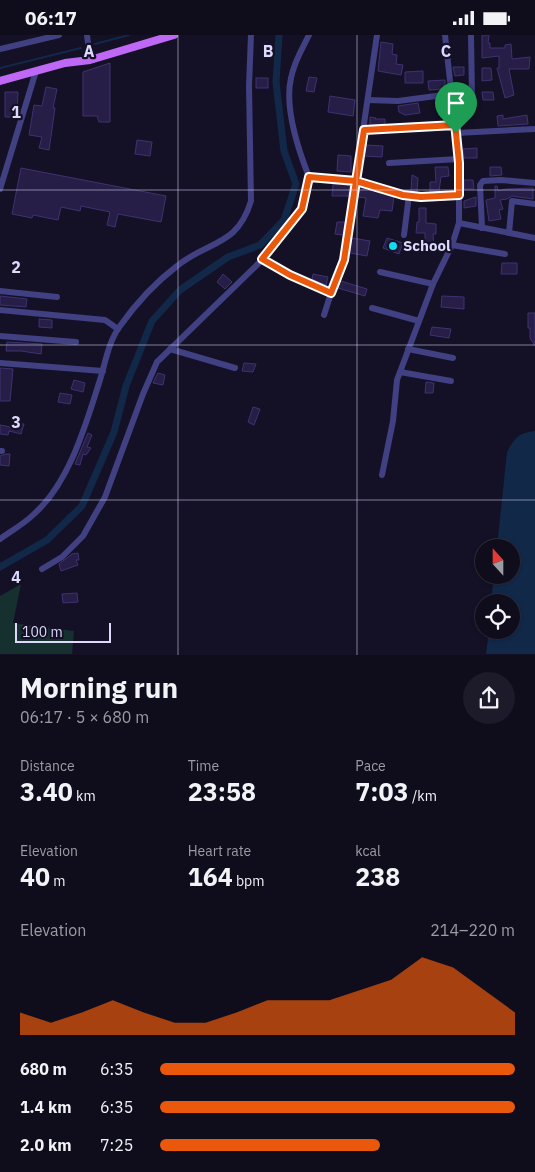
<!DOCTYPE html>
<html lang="en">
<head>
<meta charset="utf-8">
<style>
	:root { --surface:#0f0d1c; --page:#1d1b29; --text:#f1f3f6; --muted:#9b9ca3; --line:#2f2d3b; --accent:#ea580c }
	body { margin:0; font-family:"IBM Plex Sans",sans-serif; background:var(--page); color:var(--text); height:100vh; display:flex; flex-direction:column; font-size:19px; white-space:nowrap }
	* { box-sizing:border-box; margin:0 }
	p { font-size:16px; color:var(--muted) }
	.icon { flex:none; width:28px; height:28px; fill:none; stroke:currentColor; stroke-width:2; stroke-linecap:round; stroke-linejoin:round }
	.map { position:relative; height:620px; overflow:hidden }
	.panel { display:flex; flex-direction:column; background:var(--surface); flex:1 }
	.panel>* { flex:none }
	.needle { width:32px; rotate:339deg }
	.tools { position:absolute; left:475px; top:504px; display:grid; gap:10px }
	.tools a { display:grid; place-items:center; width:45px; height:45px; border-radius:50%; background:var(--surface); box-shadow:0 1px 4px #0004,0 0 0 1px var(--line); font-size:25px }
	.scale { position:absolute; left:15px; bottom:12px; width:96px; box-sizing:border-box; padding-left:5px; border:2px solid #dcd9fc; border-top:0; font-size:14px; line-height:18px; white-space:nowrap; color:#dcd9fc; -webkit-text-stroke:4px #141126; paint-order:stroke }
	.pin { position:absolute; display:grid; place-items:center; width:42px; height:42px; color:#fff; margin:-51px -21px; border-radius:50% 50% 50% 0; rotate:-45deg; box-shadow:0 0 5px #0007 }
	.pin .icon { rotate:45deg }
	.round { display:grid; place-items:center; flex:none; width:52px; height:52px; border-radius:26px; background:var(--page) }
	.head { display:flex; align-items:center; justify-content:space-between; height:85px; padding:0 20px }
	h1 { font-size:28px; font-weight:800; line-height:38px }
	.figures { display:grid; grid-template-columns:repeat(3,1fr); gap:8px; height:85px; padding:5px 20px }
	.figures div { display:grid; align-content:center }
	.figures b { font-size:25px; font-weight:800 }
	.figures small { font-size:14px; font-weight:400 }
	.figures p { font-size:14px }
	.chart { height:140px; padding:10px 20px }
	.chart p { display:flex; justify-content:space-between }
	.chart svg { width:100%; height:90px; margin-top:5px; fill:var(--accent); opacity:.7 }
	ul { padding:0 20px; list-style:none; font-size:16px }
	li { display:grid; grid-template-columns:80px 60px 1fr; align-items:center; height:38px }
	li i { height:12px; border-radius:6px; background:var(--accent) }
	.status { display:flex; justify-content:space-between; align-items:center; height:35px; padding:0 25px; background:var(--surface); direction:ltr }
	.status svg { height:14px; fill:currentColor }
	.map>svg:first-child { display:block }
</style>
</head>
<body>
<div class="status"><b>06:17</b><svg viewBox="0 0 49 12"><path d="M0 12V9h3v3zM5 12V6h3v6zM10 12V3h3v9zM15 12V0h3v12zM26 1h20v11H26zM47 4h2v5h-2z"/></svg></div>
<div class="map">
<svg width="535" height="620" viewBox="0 0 535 620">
	<rect width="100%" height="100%" fill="#141126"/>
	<path fill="#15302e" d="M 21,549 L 13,588 L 74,596 L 72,619 L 0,619 L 0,561 Z"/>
	<path fill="#122849" d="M 535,396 L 535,619 L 486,619 L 489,595 L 511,595 L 511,568 L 491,567 L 494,540 L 511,540 L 511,512 L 497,512 L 507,417 C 515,403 518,398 535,396 Z"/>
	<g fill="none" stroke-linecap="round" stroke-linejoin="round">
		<g stroke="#122849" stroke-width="2">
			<path d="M 95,9 L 129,0"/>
			<path d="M 0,33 L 81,13"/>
		</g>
		<path stroke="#122849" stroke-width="7" d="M 0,532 L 47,505 L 82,471 L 114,397 L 126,351 L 152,286 L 180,255 L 228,222 L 260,210 L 284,185 L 296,149 L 284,116 L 276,47 L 279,0"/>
	</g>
	<g fill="#261e46" stroke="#3e3270">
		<path d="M 482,0 L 489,0 L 488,8 L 490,8 L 490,13 L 505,13 L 505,10 L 511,9 L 512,24 L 530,22 L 529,34 L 509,34 L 514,60 L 505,63 L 497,33 L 499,33 L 499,21 L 482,23 Z"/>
		<path d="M 381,7 L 393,9 L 392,19 L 397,20 L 396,29 L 403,30 L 401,40 L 378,36 Z"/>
		<path d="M 110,28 L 110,87 L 99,87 L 97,81 L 83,81 L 83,37 Z"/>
		<path d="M 453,32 L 464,32 L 464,40 L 455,41 Z"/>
		<path d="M 482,33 L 491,33 L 492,45 L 482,46 Z"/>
		<path d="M 423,36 L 423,48 L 405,48 L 405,37 Z"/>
		<path d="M 309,42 L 317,43 L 314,57 L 306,56 Z"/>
		<rect x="256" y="43" width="12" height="10"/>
		<path d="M 445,45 L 445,54 L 429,55 L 428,46 Z"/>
		<path d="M 46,52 L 57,54 L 53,73 L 55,73 L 49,115 L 39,113 L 42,102 L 29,100 L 34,70 L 42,71 Z"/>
		<path d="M 5,57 L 18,57 L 17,82 L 5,82 Z"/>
		<path d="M 482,57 L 493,57 L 494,65 L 483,65 Z"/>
		<path d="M 466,60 L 466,70 L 458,70 L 457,61 Z"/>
		<path d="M 330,61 L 355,65 L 353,81 L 328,77 Z"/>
		<path d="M 418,68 L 420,78 L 405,80 L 399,77 L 398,71 Z"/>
		<path d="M 503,80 L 503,84 L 527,80 L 528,89 L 498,91 L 497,81 Z"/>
		<path d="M 370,82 L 376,83 L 375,84 L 385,84 L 385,89 L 370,90 Z"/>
		<path d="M 137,105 L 152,107 L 150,121 L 135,119 Z"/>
		<path d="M 366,110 L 383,111 L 382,122 L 364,121 Z"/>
		<path d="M 477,113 L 477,123 L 464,123 L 463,114 Z"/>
		<path d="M 338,120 L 351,121 L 351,137 L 337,136 Z"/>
		<path d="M 435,132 L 448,132 L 449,141 L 441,142 L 439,156 L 430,156 L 430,147 L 436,147 Z"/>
		<path d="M 490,132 L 501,132 L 502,140 L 490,141 Z"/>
		<path d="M 21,133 L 166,161 L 161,187 L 118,179 L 115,192 L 107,190 L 110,177 L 81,171 L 80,176 L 61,172 L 58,185 L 33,180 L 32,183 L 12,179 Z"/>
		<path d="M 412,140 L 418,143 L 417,157 L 411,156 Z"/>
		<path d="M 464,145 L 473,145 L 474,154 L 464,154 Z"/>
		<path d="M 333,149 L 350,150 L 348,161 L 332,161 Z"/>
		<path d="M 360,151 L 394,162 L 392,176 L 380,175 L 378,183 L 363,181 L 366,163 L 358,162 Z"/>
		<path d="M 495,151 L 497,151 L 498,156 L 506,154 L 533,153 L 533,164 L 512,161 L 507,164 L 500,165 L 503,174 L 499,175 L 501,184 L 489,186 L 486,165 L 495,163 Z"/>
		<path d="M 476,162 L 476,171 L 464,173 L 464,166 Z"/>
		<path d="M 419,173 L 426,173 L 426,188 L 436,189 L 436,199 L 433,199 L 434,211 L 425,212 L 425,198 L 416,198 L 417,187 L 419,187 Z"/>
		<path d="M 337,187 L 345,187 L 343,200 L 335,199 Z"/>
		<path d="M 352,203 L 370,206 L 367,221 L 350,218 Z"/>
		<path d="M 387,203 L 403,208 L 399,219 L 383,213 Z"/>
		<path d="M 502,228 L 517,228 L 517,239 L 501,239 Z"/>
		<path d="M 223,239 L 232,247 L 225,254 L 217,247 Z"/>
		<path d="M 313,239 L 328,242 L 326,250 L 312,244 Z"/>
		<path d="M 341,246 L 367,254 L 365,261 L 338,253 Z"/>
		<path d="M 0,261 L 27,264 L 26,272 L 0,270 Z"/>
		<path d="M 442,261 L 464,262 L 464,274 L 441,272 Z"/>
		<path d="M 528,278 L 535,278 L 535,311 L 530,303 L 530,293 L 528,293 Z"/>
		<path d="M 39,284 L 52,285 L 52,293 L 39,292 Z"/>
		<path d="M 432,292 L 451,294 L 449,303 L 430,300 Z"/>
		<path d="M 7,307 L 42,309 L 41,319 L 21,316 L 6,316 Z"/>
		<path d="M 244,328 L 256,329 L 253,337 L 242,336 Z"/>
		<path d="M 0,333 L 13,334 L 10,366 L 0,366 Z"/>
		<path d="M 158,338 L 165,340 L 163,350 L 153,348 Z"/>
		<path d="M 74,345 L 85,348 L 83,357 L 71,354 Z"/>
		<path d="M 426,347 L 434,348 L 433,358 L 425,358 Z"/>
		<path d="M 60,358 L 72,360 L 70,369 L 58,367 Z"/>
		<path d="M 253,372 L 260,374 L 254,390 L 248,387 Z"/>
		<path d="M 17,389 L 24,389 L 21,399 L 9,396 L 8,400 L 0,399 L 0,390 L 16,393 Z"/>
		<path d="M 88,398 L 92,400 L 87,412 L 91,413 L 86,420 L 83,419 L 80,430 L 75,429 Z"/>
		<path d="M 6,419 L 10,419 L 9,431 L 0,430 L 0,421 Z"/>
		<path d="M 78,518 L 79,525 L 76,525 L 78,530 L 61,536 L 59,529 L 72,519 Z"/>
		<path d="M 77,558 L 78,567 L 63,568 L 62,559 Z"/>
	</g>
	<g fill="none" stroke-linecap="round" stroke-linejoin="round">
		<g stroke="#414082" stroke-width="6">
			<path d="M 87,0 L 90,25"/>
			<path d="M 471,0 L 472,63"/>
			<path d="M 0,14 L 59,0"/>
			<path d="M 368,65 L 398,66 L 451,59"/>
			<path d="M 364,95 L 455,90"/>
			<path d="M 456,98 L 535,94"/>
			<path d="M 389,128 L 459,124"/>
			<path d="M 309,142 C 298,114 284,73 291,43 C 294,27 302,14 309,0"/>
			<path d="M 0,154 L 36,36"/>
			<path d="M 459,188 L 535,203"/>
			<path d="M 482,193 L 480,150 L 483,146 L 501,145 L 535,148"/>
			<path d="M 509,198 L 512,166 L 535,169"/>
			<path d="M 404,200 L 409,160"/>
			<path d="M 452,210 L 505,219"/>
			<path d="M 262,225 L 290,240 L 331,258"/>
			<path d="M 380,237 L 433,249"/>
			<path d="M 0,256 L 57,262"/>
			<path d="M 372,273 L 419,286"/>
			<path d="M 0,275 L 105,285 L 118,294"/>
			<path d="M 324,280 L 333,252 L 344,225 L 377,0"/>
			<path d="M 0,301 L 76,307"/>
			<path d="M 170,314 L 235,333"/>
			<path d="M 408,314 L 453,323"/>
			<path d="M 0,328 L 103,336"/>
			<path d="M 400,337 L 451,346"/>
			<path d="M 0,416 L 2,416"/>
			<path d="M 382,440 L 393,386 L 397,345 L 433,249 L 452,210 L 459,188 L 459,128 L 445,0"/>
			<path d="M 0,504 C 11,496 24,489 34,479 C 69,448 85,392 99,348 C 105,330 108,307 120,291 C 135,270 156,247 177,231 C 209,205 237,212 251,166 L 249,51 L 251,0"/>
			<path d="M 42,534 L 62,522 L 83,501 L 105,462 L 143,359 L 157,327 L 262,225 L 302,174 L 309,142 L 356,145 L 403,160 L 421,162 L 459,160"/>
		</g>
		<path stroke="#be68f5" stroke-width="8" d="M 0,46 L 65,28 L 90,25 L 174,0"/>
	</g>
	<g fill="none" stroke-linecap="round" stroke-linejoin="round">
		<g stroke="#fff" stroke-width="10">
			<path id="route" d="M 456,98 L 455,90 L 364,95 L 356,146 L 309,142 L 302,174 L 262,224 L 290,240 L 331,258 L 344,225 L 356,146 L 403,160 L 421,162 L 459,160 L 459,128 L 456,98"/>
		</g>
		<use href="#route" stroke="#ea580c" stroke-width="6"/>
	</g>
	<path fill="none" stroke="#dcd9fc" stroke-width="1" stroke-opacity="0.55" d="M 178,0 L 178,620M 357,0 L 357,620M 0,155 L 535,155M 0,310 L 535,310M 0,465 L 535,465"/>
	<circle fill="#12dbef" stroke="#141126" stroke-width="2" cx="393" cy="211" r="5"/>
	<g text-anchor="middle" stroke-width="4.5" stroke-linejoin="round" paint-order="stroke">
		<g font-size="15" font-weight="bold" fill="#dcd9fc" stroke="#141126" text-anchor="start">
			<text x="403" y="216">School</text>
		</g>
	</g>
	<g font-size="16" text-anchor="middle" font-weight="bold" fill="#dcd9fc" stroke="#141126" stroke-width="4.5" stroke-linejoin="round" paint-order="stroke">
		<text x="89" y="22">A</text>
		<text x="268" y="22">B</text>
		<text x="446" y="22">C</text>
		<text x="16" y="83">1</text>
		<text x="16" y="238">2</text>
		<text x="16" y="393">3</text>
		<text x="16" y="548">4</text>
	</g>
</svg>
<div class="tools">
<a><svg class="needle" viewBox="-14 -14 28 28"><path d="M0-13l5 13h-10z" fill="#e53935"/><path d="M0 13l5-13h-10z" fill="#9b9ca3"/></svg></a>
<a><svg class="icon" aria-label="locate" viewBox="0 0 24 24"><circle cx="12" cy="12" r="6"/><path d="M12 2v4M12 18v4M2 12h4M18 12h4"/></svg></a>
</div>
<div class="scale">100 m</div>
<div class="pin" style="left:456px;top:98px;background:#1e9e55"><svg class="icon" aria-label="arrive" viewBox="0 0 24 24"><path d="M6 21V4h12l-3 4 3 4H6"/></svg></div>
</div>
<section class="panel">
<div class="head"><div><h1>Morning run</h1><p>06:17 · 5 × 680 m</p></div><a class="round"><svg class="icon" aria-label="share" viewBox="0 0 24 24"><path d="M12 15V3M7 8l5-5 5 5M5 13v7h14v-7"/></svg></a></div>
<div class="figures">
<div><p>Distance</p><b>3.40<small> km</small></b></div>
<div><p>Time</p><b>23:58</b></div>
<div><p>Pace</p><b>7:03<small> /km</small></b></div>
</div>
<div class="figures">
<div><p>Elevation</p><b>40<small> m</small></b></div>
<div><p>Heart rate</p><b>164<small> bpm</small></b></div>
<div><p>kcal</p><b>238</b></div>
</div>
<div class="chart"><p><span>Elevation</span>214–220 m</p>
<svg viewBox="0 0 160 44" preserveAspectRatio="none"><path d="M0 44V33L10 38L20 33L30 27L40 33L50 38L60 38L70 33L80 27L90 27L100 27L110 22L120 17L130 6L140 11L150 22L160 33V44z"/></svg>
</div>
<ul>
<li><b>680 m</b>6:35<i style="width:100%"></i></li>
<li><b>1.4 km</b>6:35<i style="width:100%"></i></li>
<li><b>2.0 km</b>7:25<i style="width:62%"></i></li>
</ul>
</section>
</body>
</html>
